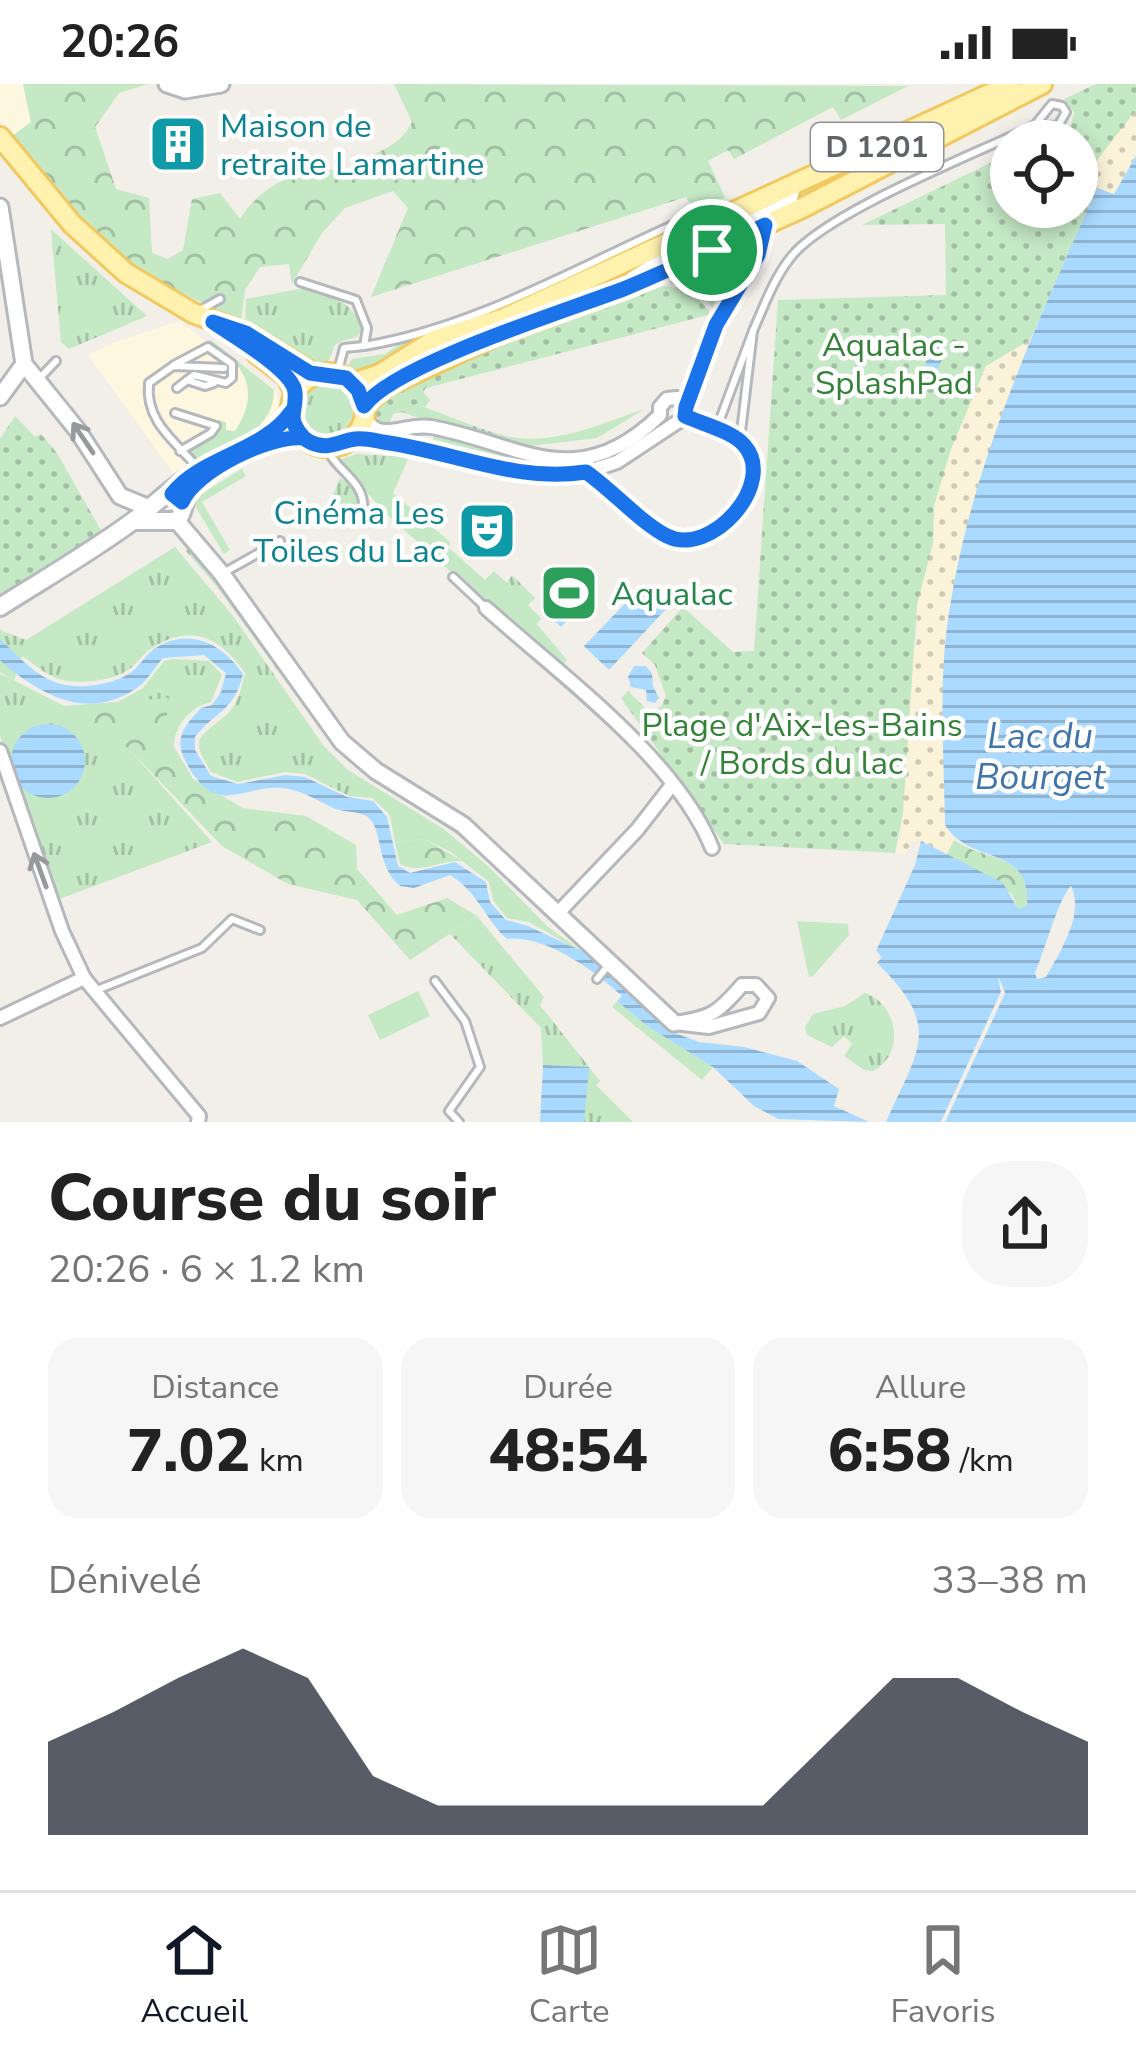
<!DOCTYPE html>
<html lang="fr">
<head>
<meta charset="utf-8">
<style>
	:root { --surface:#fff; --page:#f6f6f6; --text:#222; --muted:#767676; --line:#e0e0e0; --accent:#111827 }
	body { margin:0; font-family:"Nunito Sans",sans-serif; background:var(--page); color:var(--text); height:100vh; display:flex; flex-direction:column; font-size:45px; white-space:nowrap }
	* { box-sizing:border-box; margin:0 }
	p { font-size:39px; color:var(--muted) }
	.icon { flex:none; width:66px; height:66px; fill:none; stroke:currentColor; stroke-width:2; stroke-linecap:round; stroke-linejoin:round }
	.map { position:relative; height:1038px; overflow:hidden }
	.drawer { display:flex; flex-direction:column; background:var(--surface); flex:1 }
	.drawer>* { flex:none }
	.fabs { position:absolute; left:990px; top:36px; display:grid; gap:24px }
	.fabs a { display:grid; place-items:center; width:108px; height:108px; border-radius:50%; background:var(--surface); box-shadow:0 6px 18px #0003; font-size:60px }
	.pin { position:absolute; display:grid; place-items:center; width:102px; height:102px; color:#fff; margin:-51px; border:6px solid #fff; border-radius:50%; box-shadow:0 3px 12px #0007 }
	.round { display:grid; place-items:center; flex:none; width:126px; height:126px; border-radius:48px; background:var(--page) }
	.overview { display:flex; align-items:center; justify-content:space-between; height:204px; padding:0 48px }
	h1 { font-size:66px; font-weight:800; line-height:90px }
	.figures { display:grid; grid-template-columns:repeat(3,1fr); gap:18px; height:204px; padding:12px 48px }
	.figures div { display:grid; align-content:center; border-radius:30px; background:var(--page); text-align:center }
	.figures b { font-size:60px; font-weight:800 }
	.figures small { font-size:33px; font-weight:400 }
	.figures p { font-size:33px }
	.chart { height:336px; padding:24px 48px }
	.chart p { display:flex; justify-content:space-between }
	.chart svg { width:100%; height:216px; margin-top:12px; fill:var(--accent); opacity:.7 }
	.status { display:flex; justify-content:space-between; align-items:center; height:84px; padding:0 60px; background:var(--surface); direction:ltr }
	.status svg { height:33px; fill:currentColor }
	.dock { display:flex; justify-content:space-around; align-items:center; height:168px; border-top:3px solid var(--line); background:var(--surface); font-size:33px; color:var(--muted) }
	.dock a { display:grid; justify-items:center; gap:6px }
	.dock .current { color:var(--accent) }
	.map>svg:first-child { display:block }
</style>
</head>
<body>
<div class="status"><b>20:26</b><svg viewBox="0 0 49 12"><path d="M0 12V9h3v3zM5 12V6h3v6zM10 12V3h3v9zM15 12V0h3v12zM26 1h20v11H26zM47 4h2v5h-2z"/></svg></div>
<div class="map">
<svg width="1136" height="1038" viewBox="0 0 1136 1038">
	<defs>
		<pattern id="grass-tufts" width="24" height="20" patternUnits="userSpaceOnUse" patternTransform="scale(3)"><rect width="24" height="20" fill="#c5e8c5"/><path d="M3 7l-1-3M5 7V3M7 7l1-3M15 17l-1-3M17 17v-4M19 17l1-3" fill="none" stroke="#a3c0a4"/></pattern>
		<pattern id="forest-crowns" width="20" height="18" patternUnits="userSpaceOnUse" patternTransform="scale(3)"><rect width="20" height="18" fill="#c5e8c5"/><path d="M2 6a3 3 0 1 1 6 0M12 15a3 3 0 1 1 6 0" fill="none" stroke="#a3c0a4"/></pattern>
		<pattern id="sand-dots" width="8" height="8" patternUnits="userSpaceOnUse" patternTransform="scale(3)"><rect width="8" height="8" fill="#fbf3d9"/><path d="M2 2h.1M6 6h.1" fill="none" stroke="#cec8b4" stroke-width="1.8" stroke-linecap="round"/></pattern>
		<pattern id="park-dots" width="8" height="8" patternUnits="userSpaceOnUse" patternTransform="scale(3)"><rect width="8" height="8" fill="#c5e8c5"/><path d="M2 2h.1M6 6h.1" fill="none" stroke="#a3c0a4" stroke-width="1.8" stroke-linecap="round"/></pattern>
		<pattern id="water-rules" width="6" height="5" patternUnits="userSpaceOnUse" patternTransform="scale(3)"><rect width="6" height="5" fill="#aadaff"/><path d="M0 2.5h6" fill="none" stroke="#8eb4d2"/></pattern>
	</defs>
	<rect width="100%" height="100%" fill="#f1efe8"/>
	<g fill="#fef7e0">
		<path d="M 0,0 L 23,0 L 31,39 L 12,52 L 0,36 Z"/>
		<path d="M 179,237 L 277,308 L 278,322 L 265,345 L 177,394 L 88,271 L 110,260 Z"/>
	</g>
	<g fill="url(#grass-tufts)">
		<path d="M 1019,0 L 1030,0 L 759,136 L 798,103 Z"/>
		<path d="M 51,145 L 64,157 L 147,232 L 69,265 L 61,258 Z"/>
		<path d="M 304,204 C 332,211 351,217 363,244 L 357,253 C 322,261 341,264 324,282 L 310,281 L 245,241 L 246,215 Z"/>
		<path d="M 407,255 L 420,255 L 367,288 L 353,290 L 347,283 L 352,275 L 385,270 Z"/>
		<path d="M 211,256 L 274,306 C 275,346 228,364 198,381 L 189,368 L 217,351 L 219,336 L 226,338 L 226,346 L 235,347 C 254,319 253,293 227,271 C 218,264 214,260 202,259 Z"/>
		<circle cx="328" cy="325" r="25"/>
		<path d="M 415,320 C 445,330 475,344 506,352 C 552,363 602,339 645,325 L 597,354 L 521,363 L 413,332 Z"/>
		<path d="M 435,349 C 487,366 539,391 594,377 L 596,381 L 543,389 L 431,361 Z"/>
		<path d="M 357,370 L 409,373 L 393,409 L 450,458 L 449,464 L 485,496 L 494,487 L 507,499 L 512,491 L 535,514 L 528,521 L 541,534 L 537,540 L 567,576 L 560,585 L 384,428 L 339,376 Z"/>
		<path d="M 242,385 L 246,392 L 202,418 L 230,466 L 224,470 L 194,420 L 196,413 Z"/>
		<path d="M 340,394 L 355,404 L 359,417 L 353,428 L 346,429 L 332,414 Z"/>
		<path d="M 175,463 L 233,532 L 323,661 L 348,686 L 445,746 L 489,783 L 548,843 L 590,873 L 529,838 L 507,834 L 493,816 L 489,798 L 451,768 L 425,755 L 395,759 L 390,731 L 372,714 L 349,712 L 305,690 L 285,688 L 237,698 L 211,688 C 191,654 196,656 224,633 C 238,622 241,606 245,589 C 220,552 189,538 149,566 C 141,572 136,581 128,586 C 112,597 81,600 63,596 C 47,593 35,580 22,572 L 14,597 L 128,664 L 212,758 L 54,817 L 0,652 L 0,590 L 14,596 L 0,588 L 0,546 L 26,556 Z"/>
		<path d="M 189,463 L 220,500 L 338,661 L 472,754 L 556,835 L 552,839 C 517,804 482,767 441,739 C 402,711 362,692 328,656 L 217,503 L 186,467 Z"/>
		<path d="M 173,575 L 209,577 L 222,591 L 211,618 C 191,622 174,642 174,662 L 166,649 L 118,618 L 143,604 L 164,577 Z"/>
		<path d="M 477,832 L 544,913 L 540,921 L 600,997 L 596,1001 L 633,1038 L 584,1038 L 588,983 L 543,981 L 541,944 L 450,850 Z"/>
		<path d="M 865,909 C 898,920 906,970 873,987 L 864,986 L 844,972 L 852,960 L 844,952 L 832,963 L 807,951 L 805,943 L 813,930 L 845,922 Z"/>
		<path d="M 617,917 L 647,942 L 713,983 L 702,996 L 612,923 Z"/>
	</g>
	<g fill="url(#forest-crowns)">
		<path d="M 23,0 L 211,0 L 148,0 L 119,9 L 95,43 L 116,105 L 149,114 L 152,169 L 168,175 L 183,166 L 192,115 L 220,109 L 240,135 C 266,94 306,84 353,86 C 375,64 398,67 412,38 L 394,0 L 908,2 L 841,36 L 833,23 L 734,75 L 728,66 L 708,77 L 725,113 L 695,128 L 686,113 L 371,213 L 408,124 L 393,107 L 345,124 L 322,149 L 292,200 L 289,180 L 260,183 L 245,206 L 241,239 L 132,183 L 46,105 L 12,52 L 31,38 Z"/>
		<path d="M 0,589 L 64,622 L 168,614 L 166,649 L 193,695 L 243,724 L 306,732 L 356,761 L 357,785 L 397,831 L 447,814 L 477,832 L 410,876 L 357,816 L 288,800 L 222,762 L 128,664 Z"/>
		<path d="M 425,755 L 462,777 C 439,776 419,791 400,780 L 395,759 Z"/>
		<path d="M 954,756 C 987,779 1031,767 1027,822 L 1018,826 L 1012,810 L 946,772 Z"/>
	</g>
	<g fill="url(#sand-dots)">
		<path d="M 1136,26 L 1136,72 L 1114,110 L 1097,104 L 1089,85 Z"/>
		<path d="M 1030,256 L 976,408 L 948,530 L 945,740 L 954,756 L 946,772 L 923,757 L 911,758 L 906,770 L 895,769 L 901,750 L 912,568 L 917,558 L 917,520 L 933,459 L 934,422 L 951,365 L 986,282 Z"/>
	</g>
	<g fill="url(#park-dots)">
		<path d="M 1096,0 L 1136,0 L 1136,26 L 1090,85 L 1097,104 L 1030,256 L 986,282 L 951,365 L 934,422 L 933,459 L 917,521 L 903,729 L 895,769 L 724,760 L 621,614 L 628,607 L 648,627 L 661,623 L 666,612 L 655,581 L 642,569 L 683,523 L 733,568 L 754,567 L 778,216 L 946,211 L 945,140 L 862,141 L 1011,69 L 1011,123 L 1077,123 L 1077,57 L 1037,57 L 1071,41 L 1074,28 L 1064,15 Z"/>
		<path d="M 753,157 L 756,159 L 717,229 L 696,204 L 665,197 Z"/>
		<path d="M 664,202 L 690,206 L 712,230 L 426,304 L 423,308 L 430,316 L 425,323 L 415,320 L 413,332 L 402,328 L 393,330 L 389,340 L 384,341 L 374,335 L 371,329 L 381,314 L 497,259 Z"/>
		<path d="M 15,332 L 35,353 L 41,350 L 57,369 L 103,450 L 0,516 L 0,355 Z"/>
	</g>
	<g fill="#c5e8c5">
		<path d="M 797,837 L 848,840 L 849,851 L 813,892 L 809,893 Z"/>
		<path d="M 418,907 L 430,932 L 380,956 L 368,931 Z"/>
	</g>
	<g fill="url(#water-rules)" fill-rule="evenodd">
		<path d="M 1136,72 L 1136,1038 L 945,1038 L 1005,909 L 999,894 L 1001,908 L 941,1038 L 886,1038 C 919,964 943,943 877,879 L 882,873 L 876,867 L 915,781 L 921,757 L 1003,799 L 1018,825 L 1027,822 C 1031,759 972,783 945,741 C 944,672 938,597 949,529 C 971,380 1037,240 1097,104 L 1114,110 ZM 1071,802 C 1085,830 1060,868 1046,893 L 1037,895 L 1035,889 C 1044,868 1059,813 1071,802 Z"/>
		<path d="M 932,258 L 944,262 C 946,273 935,292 925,297 L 918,290 L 926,280 L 926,266 Z"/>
		<path d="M 571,499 L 588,515 L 561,543 L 544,527 Z"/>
		<path d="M 643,501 L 667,524 L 609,586 L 584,562 Z"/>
		<path d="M 0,555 C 17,571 37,594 61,600 C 79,605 110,601 127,591 C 138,585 144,572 154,565 C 190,542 222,560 243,590 C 234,628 215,627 195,653 L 195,666 L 211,692 L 238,700 L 286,691 L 305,693 L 347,713 L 373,717 L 387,733 L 398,782 L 410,789 L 455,778 L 486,798 L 490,818 L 506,836 L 528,842 L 592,872 L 670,947 L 699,958 L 744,963 L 797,977 L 839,1005 L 834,1022 L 869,1038 L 778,1035 L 754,1022 L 713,983 L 647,942 L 617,917 L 622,912 C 595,887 544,850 507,855 C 485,835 477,807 450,791 L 414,804 L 400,802 C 373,779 385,739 364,731 C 355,727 345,728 336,725 C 322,719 308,710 293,706 C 248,694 219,739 187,680 C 173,656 183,643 201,624 L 212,621 L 221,608 L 226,589 L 204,571 L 163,574 C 155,583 147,597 138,603 C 89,638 44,612 5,581 L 0,576 Z"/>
		<path d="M 634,582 L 646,582 L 652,590 L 653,602 L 659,614 L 655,619 L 647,617 L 646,606 L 631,603 L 628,593 Z"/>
		<circle cx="48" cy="677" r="37"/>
		<path d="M 543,981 L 589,983 L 584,1038 L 540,1038 Z"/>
	</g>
	<path fill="#f1efe8" d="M 998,893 L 1005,909 L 945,1038 L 941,1038 L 1001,908 Z"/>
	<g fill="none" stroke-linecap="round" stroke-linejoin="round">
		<g stroke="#b5b8bc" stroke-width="12">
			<g id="service">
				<path d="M 300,198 L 356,216 L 367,244 L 364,262 L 344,264 L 337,290"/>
				<path d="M 202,225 L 220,215"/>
				<path d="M 753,247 C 764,222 774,194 791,173 C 826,128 978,69 1035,41 L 1058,42 L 1066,28 L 1062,22 L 1052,20 L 1035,41"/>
				<path d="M 364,262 C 473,244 574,185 675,140 L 679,150"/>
				<path d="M 174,281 L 208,263 L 232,280 L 232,294 L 226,299 L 194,291 L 177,304"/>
				<path d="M 38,296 L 56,277"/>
				<path d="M 187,296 L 205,302 L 214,299"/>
				<path d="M 175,329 L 216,342 L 211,349 L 180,367"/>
				<path d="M 716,346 L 753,247 L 740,356"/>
				<path d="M 326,363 C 336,388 367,397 363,428 L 355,435 L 345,434 L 332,425"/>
				<path d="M 198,384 C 175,357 145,338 149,299 L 173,282 L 224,284"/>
				<path d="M 586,388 C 613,407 638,436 667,451 C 712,476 784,389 740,356 C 726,346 704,341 688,334"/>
				<path d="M 225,488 L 280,457"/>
				<path d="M 453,493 L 486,524"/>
				<path d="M 597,895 L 607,883"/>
				<path d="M 435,897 L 465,937 L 480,983 L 449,1027 L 459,1038"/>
				<path d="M 97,906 L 202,864 L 232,835 L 260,846"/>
			</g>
		</g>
		<g stroke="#b5b8bc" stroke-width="18">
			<g id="minor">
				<path d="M 741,147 L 749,138 L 790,118 L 794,102"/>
				<path d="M 632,194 L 677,166 L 680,154"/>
				<path d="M 364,333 C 380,361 405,338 431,343 C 520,359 576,413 660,331 L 660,323 L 667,315 L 677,314 L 686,323"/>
				<path d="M 350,355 L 410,360 L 537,391 L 586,388 L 617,378 L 685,333 L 707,264 L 758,171 L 765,141"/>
				<path d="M 486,524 C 558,589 676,674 712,764"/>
				<path d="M 0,667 L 62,847 L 84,894 L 199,1032 L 198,1038"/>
				<path d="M 558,829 L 637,746 L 672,701"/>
				<path d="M 742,901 L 756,901 L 768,914 L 759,929 L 709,943 L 674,939 C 711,934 718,929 742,901 Z"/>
				<path d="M 0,934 L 84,894"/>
			</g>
		</g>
		<g stroke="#b5b8bc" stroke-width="21">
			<g id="tertiary">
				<path d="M 167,0 L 185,6 L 221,0"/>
				<path d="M 0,123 L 24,280 L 78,347 L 120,412 L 149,424"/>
				<path d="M 0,313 L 24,280"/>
				<path d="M 177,437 L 222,490 L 342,658 L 376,687 L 463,741 L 674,939"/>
			</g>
		</g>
		<g stroke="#b6babf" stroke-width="22">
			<g id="secondary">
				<path d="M 264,361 L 284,354 L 304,354"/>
				<path d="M 134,437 L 177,437 C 187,425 182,411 194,399"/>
				<path d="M 0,523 C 44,495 91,468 133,437 C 154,422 169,405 190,392 C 221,370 269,360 291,328"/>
			</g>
		</g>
		<g stroke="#f2c960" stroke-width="24">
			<g id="primary">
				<path d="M 0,53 L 72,140 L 126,189 L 193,229 L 246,249 L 316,291"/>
				<path d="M 257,270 L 286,292 L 295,309"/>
				<circle cx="328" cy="326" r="37"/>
				<path d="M 353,299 L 380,290 L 436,255 L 504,234 L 1011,0"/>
				<path d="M 364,322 L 387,302 L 497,251 L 628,203 L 802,124 L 1042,0"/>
			</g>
		</g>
		<use href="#service" stroke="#fff" stroke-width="6"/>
		<use href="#minor" stroke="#fff" stroke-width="12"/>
		<use href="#tertiary" stroke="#fff" stroke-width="15"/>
		<use href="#secondary" stroke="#fff" stroke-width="16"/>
		<use href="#primary" stroke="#fff2af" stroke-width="18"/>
	</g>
	<defs><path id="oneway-shaft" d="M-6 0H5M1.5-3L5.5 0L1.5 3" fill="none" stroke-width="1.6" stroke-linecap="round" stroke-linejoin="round" transform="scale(3)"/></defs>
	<g stroke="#979a9d">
		<use href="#oneway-shaft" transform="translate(83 354) rotate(-124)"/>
		<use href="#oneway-shaft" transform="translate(40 786) rotate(-110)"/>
	</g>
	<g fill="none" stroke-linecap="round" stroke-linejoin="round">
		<g stroke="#fff" stroke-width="24">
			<path id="route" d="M 712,166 C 683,179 655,192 626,204 C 572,225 394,280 364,322 L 358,306 L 346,294 L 310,289 L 246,249 L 213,238 C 231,251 293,286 295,308 C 297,330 285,332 304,354 C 271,350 195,387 182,418 L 172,410 C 202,372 263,368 291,328 C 293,341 298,352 310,358 C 328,367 339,357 355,355 C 364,354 374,356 383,358 C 451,367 516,399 586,388 C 612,406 641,439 667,452 C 711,474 778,399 744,361 C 732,347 702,340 685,332 L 686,323 L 716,241 L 758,171 L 765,141 L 712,166"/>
		</g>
		<use href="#route" stroke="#1a73e8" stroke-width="15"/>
	</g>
	<defs>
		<g id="building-square" transform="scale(3)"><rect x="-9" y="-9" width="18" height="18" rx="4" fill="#0f9aa8" stroke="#fff"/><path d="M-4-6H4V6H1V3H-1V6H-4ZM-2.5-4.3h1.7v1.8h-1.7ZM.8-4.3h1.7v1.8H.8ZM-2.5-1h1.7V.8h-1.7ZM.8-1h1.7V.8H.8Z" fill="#fff"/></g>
		<g id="theatre-square" transform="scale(3)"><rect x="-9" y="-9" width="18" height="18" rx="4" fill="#0f9aa8" stroke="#fff"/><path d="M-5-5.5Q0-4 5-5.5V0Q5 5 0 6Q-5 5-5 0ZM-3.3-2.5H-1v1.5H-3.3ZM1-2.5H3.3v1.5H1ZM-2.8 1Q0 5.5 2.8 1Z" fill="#fff"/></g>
		<g id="stadium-square" transform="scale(3)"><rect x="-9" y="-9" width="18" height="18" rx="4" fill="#2e9e5b" stroke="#fff"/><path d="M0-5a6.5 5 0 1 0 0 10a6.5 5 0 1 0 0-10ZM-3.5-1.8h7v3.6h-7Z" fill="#fff"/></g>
	</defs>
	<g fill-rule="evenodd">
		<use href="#building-square" x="178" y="60"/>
		<use href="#theatre-square" x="487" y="447"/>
		<use href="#stadium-square" x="569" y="509"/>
	</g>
	<g text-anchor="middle" stroke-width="9" stroke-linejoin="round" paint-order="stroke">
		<rect fill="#fff" stroke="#8f9295" stroke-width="3" x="811" y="39" width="132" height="48" rx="9"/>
		<g font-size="30" font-weight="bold" fill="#5f6368">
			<text x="877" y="73">D 1201</text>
		</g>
		<g font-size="33" fill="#0d838f" stroke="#fff" text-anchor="start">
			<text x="220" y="53">Maison de<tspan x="220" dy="38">retraite Lamartine</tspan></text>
			<text x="445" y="440" text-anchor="end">Cinéma Les<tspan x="445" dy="38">Toiles du Lac</tspan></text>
		</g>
		<g font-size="33" fill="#348238" stroke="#fff">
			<text x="894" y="272">Aqualac -<tspan x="894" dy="38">SplashPad</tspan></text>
			<text x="802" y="652">Plage d'Aix-les-Bains<tspan x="802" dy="38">/ Bords du lac</tspan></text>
		</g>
		<g font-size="33" fill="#27864d" stroke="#fff" text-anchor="start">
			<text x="611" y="521">Aqualac</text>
		</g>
		<g font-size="36" font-style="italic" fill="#4174aa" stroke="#fff">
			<text x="1040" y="664">Lac du<tspan x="1040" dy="41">Bourget</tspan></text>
		</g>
	</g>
</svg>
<div class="fabs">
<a><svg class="icon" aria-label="locate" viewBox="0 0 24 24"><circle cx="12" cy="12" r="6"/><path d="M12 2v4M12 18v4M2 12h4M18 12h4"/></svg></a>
</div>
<div class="pin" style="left:712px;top:166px;background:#1e9e55"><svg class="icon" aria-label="arrive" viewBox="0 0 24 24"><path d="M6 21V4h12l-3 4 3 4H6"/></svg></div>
</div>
<section class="drawer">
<div class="overview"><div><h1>Course du soir</h1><p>20:26 · 6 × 1.2 km</p></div><a class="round"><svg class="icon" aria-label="share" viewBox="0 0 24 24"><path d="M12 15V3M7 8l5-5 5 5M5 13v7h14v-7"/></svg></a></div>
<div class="figures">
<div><p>Distance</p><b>7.02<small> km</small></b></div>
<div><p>Durée</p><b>48:54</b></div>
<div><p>Allure</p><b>6:58<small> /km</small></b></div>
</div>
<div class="chart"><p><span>Dénivelé</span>33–38 m</p>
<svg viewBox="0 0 160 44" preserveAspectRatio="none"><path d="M0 44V25L10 19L20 12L30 6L40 12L50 32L60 38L70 38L80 38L90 38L100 38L110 38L120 25L130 12L140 12L150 19L160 25V44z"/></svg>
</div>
</section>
<nav class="dock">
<a class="current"><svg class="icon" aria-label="home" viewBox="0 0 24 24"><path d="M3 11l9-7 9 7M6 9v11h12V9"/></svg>Accueil</a>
<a><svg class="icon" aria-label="map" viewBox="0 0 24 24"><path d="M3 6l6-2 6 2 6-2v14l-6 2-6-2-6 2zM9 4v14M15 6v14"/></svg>Carte</a>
<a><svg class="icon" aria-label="saved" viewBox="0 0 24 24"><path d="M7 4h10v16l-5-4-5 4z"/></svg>Favoris</a>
</nav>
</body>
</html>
